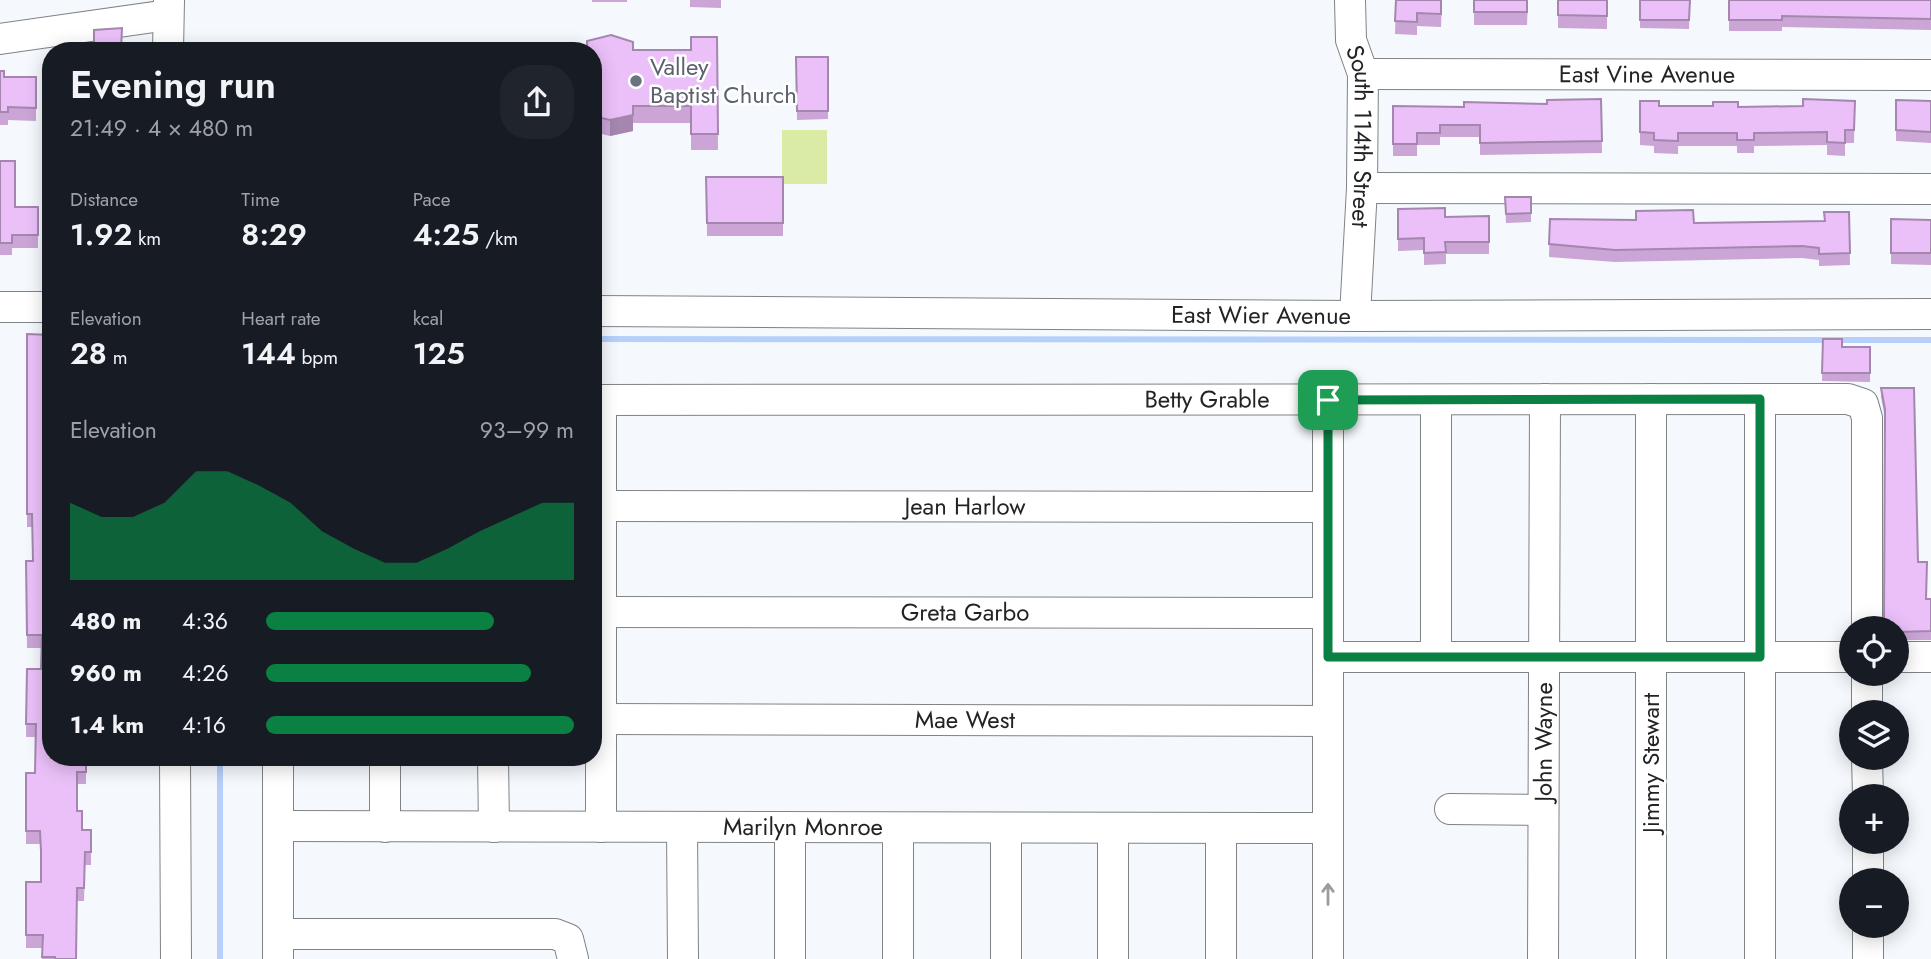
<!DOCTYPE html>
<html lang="en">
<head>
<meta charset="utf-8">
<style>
	:root { --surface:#171b24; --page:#20242c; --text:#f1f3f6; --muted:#9ea1a6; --accent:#0b8043 }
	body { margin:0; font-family:Jost,sans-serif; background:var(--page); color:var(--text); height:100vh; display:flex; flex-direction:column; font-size:26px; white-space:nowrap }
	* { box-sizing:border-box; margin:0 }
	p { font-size:23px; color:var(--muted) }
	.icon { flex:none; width:38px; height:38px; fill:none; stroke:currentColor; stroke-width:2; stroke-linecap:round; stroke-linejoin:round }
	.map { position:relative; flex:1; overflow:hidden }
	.panel { position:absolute; left:42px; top:42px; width:560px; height:724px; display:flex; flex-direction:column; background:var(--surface); border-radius:28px; box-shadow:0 4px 18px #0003 }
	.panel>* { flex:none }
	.controls { position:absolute; left:1839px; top:616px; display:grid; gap:14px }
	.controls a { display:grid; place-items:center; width:70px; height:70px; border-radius:50%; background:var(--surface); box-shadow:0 4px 18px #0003; font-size:35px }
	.pin { position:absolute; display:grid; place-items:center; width:60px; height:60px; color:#fff; margin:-30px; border-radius:14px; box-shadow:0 4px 10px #0006 }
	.round { display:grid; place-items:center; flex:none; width:74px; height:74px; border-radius:28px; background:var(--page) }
	.overview { display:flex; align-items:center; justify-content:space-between; height:119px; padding:0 28px }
	h1 { font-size:38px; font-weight:600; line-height:52px }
	.metrics { display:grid; grid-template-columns:repeat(3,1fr); gap:10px; height:119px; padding:7px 28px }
	.metrics div { display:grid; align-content:center }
	.metrics b { font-size:30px; font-weight:600 }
	.metrics small { font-size:19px; font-weight:400 }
	.metrics p { font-size:19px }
	.chart { height:196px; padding:14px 28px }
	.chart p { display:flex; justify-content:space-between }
	.chart svg { width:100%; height:126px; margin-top:7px; fill:var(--accent); opacity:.7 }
	ul { padding:0 28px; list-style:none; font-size:23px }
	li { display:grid; grid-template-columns:112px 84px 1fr; align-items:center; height:52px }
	li i { height:18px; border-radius:9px; background:var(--accent) }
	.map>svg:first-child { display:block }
</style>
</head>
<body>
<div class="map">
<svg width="1931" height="959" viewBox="0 0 1931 959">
	<rect width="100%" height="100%" fill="#f5f9fd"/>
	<rect fill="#daeba5" x="782" y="130" width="45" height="54"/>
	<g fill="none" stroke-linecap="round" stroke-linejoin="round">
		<g stroke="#b6d0fb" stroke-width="6">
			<path d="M 593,339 L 1930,340"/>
			<path d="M 220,959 L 220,758"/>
		</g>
		<g stroke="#7f8386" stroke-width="32">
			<g id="minor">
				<path id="s1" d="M 1350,0 L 1351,40 L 1363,74 L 1362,188 L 1355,316"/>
				<path d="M 0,39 L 168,15"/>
				<path d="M 168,51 L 169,0"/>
				<path id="s2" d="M 1363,74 L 1931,75"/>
				<path d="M 1362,188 L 1931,189"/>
				<path d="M 0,307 L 51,307"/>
				<path id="s3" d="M 593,311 L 1355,316 L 1931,314"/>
				<path d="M 1651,399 L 1651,959"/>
				<path d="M 1760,399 L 1760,959"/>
				<path id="s4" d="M 593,400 L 1848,399 L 1863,404 L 1867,418 L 1867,628"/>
				<path d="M 601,400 L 601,827"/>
				<path d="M 1328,400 L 1328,959"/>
				<path d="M 1436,400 L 1436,657"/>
				<path id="s5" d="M 601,506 L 1328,507"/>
				<path id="s6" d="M 601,612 L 1328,613"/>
				<path d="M 1328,657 L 1852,657"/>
				<path d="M 1897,657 L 1931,657"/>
				<path d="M 1867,674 L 1867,712"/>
				<path id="s7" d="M 601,719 L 1328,721"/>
				<path d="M 175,758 L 176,959"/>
				<path d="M 278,758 L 278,959"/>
				<path d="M 493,758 L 494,827"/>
				<path d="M 1867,758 L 1868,796"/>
				<path d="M 1450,809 L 1543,810"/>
				<path id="s8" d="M 278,826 L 1328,828"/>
				<path d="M 385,827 L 385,758"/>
				<path d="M 682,827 L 683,959"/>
				<path d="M 790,827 L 790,959"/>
				<path d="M 898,828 L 898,959"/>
				<path d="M 1113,828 L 1113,959"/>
				<path d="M 1221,828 L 1221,959"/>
				<path d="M 1868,842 L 1868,880"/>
				<path d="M 1868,926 L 1868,959"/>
				<path d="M 278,934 L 555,934 L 568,939 L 573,959"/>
				<path d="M 1006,959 L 1006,828"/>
				<path id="s9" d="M 1543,959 L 1545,399"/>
			</g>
		</g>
		<use href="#minor" stroke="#fff" stroke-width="30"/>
	</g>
	<g fill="#caa5d6">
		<rect x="592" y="0" width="35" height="2"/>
		<path d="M 690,0 L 721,0 L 721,8 L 690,7 Z"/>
		<path d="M 1396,0 L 1442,0 L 1441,27 L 1417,26 L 1417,35 L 1395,34 Z"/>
		<path d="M 1474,0 L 1528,0 L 1527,25 L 1474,25 Z"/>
		<path d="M 1558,0 L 1607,0 L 1607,29 L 1558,28 Z"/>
		<path d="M 1640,0 L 1690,0 L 1689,29 L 1640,28 Z"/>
		<path d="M 1729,0 L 1931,0 L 1931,30 L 1782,27 L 1782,31 L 1729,31 Z"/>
		<path d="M 717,37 L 718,150 L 691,150 L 691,123 L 633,123 L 633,131 L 610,136 L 593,132 L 593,51 L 587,50 L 691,50 Z"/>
		<path d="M 796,57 L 828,57 L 828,119 L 797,120 Z"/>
		<path d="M 0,71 L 4,77 L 36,77 L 36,121 L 8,120 L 8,125 L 0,125 Z"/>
		<path d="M 1601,99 L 1602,153 L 1480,155 L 1480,137 L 1440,137 L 1440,145 L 1417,145 L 1417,156 L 1393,156 L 1393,106 L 1464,107 L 1547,104 Z"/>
		<path d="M 1896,100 L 1931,101 L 1931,143 L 1896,141 Z"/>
		<path d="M 1640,101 L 1659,106 L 1738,107 L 1803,106 L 1855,101 L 1854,143 L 1845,143 L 1845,156 L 1827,155 L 1827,145 L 1754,146 L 1754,153 L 1737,153 L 1737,146 L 1678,146 L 1678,154 L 1654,153 L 1654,146 L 1640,145 Z"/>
		<path d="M 0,161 L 15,207 L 38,207 L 38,248 L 12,248 L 12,255 L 0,255 Z"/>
		<path d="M 706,177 L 783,177 L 783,236 L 707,236 Z"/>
		<path d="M 1505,197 L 1531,197 L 1531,222 L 1506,223 Z"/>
		<path d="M 1398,209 L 1445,217 L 1489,216 L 1489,254 L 1446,254 L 1446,264 L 1424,265 L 1424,250 L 1398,251 Z"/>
		<path d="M 1849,212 L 1850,265 L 1819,266 L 1819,260 L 1802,258 L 1615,262 L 1549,257 L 1550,219 L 1636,220 L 1694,223 L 1824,221 Z"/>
		<path d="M 1891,219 L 1931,220 L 1931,265 L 1891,264 Z"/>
		<path d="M 27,334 L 51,758 L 91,758 L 86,758 L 86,784 L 77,784 L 77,811 L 82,830 L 91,830 L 91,865 L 85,865 L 84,901 L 77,901 L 77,959 L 42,959 L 43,948 L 26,948 L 26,882 L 41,882 L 41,861 L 40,844 L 26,844 L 26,773 L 35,773 L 36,737 L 26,737 L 27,669 L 41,669 L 41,648 L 27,648 L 26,561 L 33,561 L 32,527 L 27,527 Z"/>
		<path d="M 1823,339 L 1842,347 L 1870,347 L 1870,382 L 1822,381 Z"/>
		<path d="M 1881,388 L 1926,599 L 1931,599 L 1931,640 L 1897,640 L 1897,628 L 1884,628 L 1885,418 L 1881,397 Z"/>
	</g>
	<path fill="#a486ae" d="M 633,115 L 633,131 L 610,136 L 610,120 Z"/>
	<g fill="#ebc0f9" stroke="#a486ae" stroke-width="2">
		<path d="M 1396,0 L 1441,0 L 1441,14 L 1417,13 L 1417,22 L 1395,21 Z"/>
		<rect x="1474" y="0" width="53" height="12"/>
		<path d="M 1558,0 L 1607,0 L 1607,16 L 1558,15 Z"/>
		<path d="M 1640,0 L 1690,0 L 1689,20 L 1640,20 Z"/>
		<path d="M 1729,0 L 1931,0 L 1931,19 L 1782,16 L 1782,20 L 1729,20 Z"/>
		<path d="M 122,28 L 121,51 L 94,51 L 94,30 Z"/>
		<path d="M 611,35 L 633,42 L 633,50 L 691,50 L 691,37 L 717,37 L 718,134 L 691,134 L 691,106 L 633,106 L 633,115 L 610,120 L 593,116 L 593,51 L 544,51 L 587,50 L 587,41 Z"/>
		<path d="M 796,57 L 828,57 L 828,111 L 797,111 Z"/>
		<path d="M 0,71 L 4,71 L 4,77 L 36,77 L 36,108 L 8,107 L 8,112 L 0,112 Z"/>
		<path d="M 1601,99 L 1602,141 L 1480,143 L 1480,125 L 1440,125 L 1440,133 L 1417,133 L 1417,144 L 1393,144 L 1393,106 L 1464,107 L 1464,102 L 1547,104 L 1547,100 Z"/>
		<path d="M 1803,99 L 1855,101 L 1854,130 L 1845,130 L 1845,143 L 1827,142 L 1827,132 L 1754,133 L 1754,140 L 1737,140 L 1737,133 L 1678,133 L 1678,141 L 1654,140 L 1654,133 L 1640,132 L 1640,101 L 1659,101 L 1659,106 L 1713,106 L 1713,102 L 1738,102 L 1738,107 L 1803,106 Z"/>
		<path d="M 1896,100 L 1931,101 L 1931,132 L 1896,130 Z"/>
		<path d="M 0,161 L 15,161 L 15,207 L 38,207 L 38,235 L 12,235 L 12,243 L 0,243 Z"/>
		<path d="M 706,177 L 783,177 L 783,223 L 707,223 Z"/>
		<path d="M 1505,197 L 1531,197 L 1531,213 L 1506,214 Z"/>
		<path d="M 1445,208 L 1445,217 L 1489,216 L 1489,242 L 1445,242 L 1446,252 L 1424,253 L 1424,238 L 1398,239 L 1398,209 Z"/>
		<path d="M 1693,210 L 1694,223 L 1825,221 L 1824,212 L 1849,212 L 1850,253 L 1819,254 L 1819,248 L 1802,246 L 1615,250 L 1549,244 L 1550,219 L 1636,220 L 1636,211 Z"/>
		<path d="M 1891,219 L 1931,220 L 1931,253 L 1891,253 Z"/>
		<path d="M 27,334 L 51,335 L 51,758 L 86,758 L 86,772 L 77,772 L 77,811 L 82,811 L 82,830 L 91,830 L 91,852 L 85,852 L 84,888 L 77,888 L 76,959 L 55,959 L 55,957 L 42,957 L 43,935 L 26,935 L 26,882 L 41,882 L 41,851 L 40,831 L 26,831 L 26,773 L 35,773 L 36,724 L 26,724 L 27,669 L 41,669 L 42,635 L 27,635 L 26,561 L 33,561 L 32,514 L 27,514 Z"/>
		<path d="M 1823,339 L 1842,339 L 1842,347 L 1870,347 L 1870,373 L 1822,373 Z"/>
		<path d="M 1881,388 L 1914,388 L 1918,562 L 1927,562 L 1926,599 L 1931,599 L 1931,631 L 1897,632 L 1897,628 L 1889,628 L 1889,620 L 1884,620 L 1885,409 Z"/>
	</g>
	<defs><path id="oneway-shaft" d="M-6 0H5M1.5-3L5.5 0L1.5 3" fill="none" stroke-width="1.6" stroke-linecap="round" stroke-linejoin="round" transform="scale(1.75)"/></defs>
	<use stroke="#9c9c9c" href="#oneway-shaft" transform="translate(1328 894) rotate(-90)"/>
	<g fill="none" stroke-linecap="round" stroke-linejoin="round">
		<g stroke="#fff" stroke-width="14">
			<path id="route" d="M 1760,399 L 1760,657 L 1328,657 L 1328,400 Z"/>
		</g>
		<use href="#route" stroke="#0b8043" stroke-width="9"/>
	</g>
	<circle fill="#6b7280" stroke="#fff" stroke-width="2.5" cx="636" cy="81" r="7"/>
	<g text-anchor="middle" stroke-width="5" stroke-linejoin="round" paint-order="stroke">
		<g font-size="24" fill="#5b616d" stroke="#fff" text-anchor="start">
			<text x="650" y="75">Valley<tspan x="650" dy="28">Baptist Church</tspan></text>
		</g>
		<g font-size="24" fill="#222324" stroke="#fff">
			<text dy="8" stroke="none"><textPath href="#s2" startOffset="284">East Vine Avenue</textPath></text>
			<text dy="8" stroke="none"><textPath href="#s1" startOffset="138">South 114th Street</textPath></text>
			<text dy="8" stroke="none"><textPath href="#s3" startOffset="668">East Wier Avenue</textPath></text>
			<text dy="8" stroke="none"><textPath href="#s4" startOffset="614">Betty Grable</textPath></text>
			<text dy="8" stroke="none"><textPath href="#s5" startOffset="364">Jean Harlow</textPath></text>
			<text dy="8" stroke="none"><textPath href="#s6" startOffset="364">Greta Garbo</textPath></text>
			<text dy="8" stroke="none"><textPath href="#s7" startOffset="364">Mae West</textPath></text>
			<text dy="8" stroke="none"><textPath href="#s9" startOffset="217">John Wayne</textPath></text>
			<text transform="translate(1651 763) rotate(-90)" y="8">Jimmy Stewart</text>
			<text dy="8" stroke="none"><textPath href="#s8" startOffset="525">Marilyn Monroe</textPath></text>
		</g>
	</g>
</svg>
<div class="controls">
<a><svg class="icon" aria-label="locate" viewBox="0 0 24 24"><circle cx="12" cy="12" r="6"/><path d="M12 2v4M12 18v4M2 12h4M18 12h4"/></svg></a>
<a><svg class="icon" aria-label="layers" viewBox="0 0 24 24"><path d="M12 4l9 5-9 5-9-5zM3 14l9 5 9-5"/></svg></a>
<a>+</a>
<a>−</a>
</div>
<div class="pin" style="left:1328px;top:400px;background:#1e9e55"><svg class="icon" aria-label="arrive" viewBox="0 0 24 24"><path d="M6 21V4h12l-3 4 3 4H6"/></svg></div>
<section class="panel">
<div class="overview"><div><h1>Evening run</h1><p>21:49 · 4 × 480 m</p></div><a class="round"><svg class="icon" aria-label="share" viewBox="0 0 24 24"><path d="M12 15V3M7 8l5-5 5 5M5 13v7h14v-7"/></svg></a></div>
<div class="metrics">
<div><p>Distance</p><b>1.92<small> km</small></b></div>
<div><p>Time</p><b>8:29</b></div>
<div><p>Pace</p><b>4:25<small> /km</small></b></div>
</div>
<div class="metrics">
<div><p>Elevation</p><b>28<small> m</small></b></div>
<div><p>Heart rate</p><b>144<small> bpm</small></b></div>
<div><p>kcal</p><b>125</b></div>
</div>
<div class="chart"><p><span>Elevation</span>93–99 m</p>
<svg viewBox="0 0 160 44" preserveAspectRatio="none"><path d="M0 44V17L10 22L20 22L30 17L40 6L50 6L60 11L70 17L80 27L90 33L100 38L110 38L120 33L130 27L140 22L150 17L160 17V44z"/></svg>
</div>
<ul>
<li><b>480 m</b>4:36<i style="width:74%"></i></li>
<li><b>960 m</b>4:26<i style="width:86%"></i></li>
<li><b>1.4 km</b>4:16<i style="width:100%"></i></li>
</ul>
</section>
</div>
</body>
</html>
